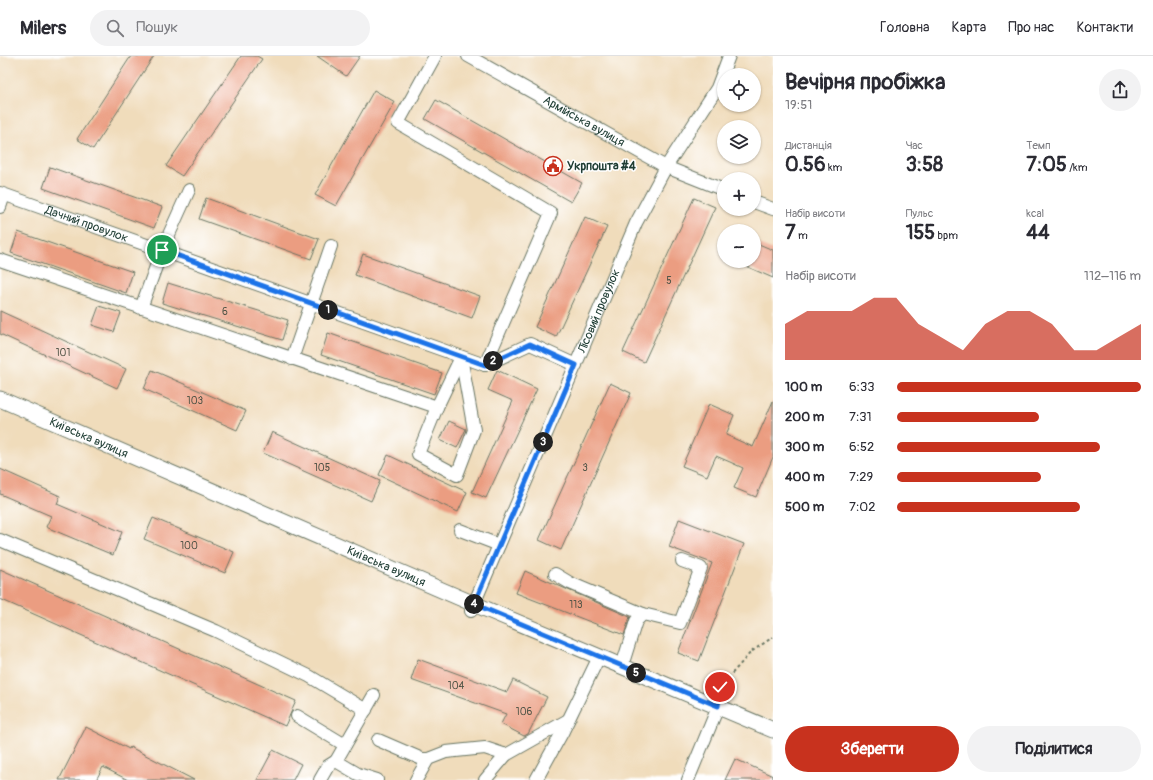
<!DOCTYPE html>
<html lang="uk">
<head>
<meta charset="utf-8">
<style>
	:root { --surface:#fff; --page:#f2f2f3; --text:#2b2b33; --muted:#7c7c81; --line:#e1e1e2; --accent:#c8321e }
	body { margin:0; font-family:Pangolin,sans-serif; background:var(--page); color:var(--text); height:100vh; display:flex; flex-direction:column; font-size:15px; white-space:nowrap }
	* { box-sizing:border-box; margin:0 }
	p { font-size:13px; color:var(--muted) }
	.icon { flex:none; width:22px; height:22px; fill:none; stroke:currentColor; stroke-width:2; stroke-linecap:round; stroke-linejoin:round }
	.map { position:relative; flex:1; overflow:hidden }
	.details { display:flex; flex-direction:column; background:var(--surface); width:380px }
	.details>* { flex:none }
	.buttons { position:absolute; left:717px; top:12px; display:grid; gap:8px }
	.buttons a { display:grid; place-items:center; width:44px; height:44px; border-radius:50%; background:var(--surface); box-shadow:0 1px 3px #0004; font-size:20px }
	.pin { position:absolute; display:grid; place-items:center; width:34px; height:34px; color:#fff; margin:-17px; border:2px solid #fff; border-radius:50%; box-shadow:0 1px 4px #0007 }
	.km { position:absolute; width:20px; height:20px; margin:-10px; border-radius:50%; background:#222; color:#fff; font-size:11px; line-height:20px; text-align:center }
	.round { display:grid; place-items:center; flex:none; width:42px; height:42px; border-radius:21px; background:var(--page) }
	.headline { display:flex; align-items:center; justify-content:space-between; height:68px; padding:0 12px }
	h1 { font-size:22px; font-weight:700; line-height:30px }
	.figures { display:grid; grid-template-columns:repeat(3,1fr); gap:6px; height:68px; padding:4px 12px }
	.figures div { display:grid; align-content:center }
	.figures b { font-size:20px; font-weight:700 }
	.figures small { font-size:11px; font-weight:400 }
	.figures p { font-size:11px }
	.chart { height:112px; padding:8px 12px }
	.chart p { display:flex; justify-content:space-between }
	.chart svg { width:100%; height:72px; margin-top:4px; fill:var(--accent); opacity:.7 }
	.action { display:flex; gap:8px; margin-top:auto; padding:8px 12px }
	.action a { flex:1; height:46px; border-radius:24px; background:var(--accent); color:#fff; font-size:16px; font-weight:700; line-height:46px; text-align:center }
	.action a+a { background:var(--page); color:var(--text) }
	ul { padding:0 12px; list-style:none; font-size:13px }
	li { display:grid; grid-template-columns:64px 48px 1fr; align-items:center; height:30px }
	li i { height:10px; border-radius:5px; background:var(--accent) }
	header { display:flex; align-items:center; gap:24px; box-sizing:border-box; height:56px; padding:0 20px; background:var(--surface); border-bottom:1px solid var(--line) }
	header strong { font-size:19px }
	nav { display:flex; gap:22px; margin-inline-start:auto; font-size:14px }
	.search { width:280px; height:36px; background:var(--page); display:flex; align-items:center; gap:10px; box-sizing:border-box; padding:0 14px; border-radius:22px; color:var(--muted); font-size:15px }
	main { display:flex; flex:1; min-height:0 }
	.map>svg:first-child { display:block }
</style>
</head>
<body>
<header>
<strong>Milers</strong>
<div class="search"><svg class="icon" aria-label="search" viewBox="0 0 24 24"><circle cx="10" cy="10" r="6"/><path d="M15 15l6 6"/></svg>Пошук</div>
<nav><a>Головна</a><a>Карта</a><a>Про нас</a><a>Контакти</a></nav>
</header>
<main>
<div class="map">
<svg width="773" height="724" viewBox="0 0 773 724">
	<rect width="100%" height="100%" fill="#fff"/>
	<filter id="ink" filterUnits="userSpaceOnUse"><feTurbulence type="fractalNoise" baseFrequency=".025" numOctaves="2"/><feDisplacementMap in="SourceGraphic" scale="8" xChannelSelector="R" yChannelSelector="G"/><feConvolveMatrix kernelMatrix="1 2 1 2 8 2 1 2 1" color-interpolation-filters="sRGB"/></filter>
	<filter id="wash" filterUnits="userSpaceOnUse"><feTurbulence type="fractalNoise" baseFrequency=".012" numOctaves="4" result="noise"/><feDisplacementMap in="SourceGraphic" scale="16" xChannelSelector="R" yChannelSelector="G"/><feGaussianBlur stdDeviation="0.9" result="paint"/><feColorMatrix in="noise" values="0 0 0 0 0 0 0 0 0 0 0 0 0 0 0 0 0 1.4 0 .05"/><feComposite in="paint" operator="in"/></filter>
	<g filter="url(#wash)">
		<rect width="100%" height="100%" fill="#f0dcbb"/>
		<g id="blocks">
			<g fill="#eb9d81">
				<path d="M 131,0 L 154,0 L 93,93 L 77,83 Z"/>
				<path d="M 241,0 L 257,0 L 262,3 L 182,120 L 166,110 Z"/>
				<path d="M 317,0 L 360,0 L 346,20 Z"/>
				<path d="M 374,34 L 395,46 L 336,150 L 315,139 Z"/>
				<path d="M 436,44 L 582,127 L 571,146 L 425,63 Z"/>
				<path d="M 50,111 L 162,151 L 154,172 L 43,132 Z"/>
				<path d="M 206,142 L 319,183 L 311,203 L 199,163 Z"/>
				<path d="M 694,142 L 715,151 L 644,306 L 623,296 Z"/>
				<path d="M 585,161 L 607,171 L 556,281 L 535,271 Z"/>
				<path d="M 18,176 L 133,216 L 126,237 L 11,197 Z"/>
				<path d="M 754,186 L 773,194 L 773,222 L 734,205 L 754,205 Z"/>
				<path d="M 363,198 L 480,240 L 472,262 L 355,219 Z"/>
				<path d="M 168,227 L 288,264 L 282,284 L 162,247 Z"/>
				<path d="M 99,250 L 121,257 L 114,276 L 92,269 Z"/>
				<path d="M 0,255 L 126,313 L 117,332 L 0,278 Z"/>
				<path d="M 328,277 L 442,317 L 434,338 L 321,299 Z"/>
				<path d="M 152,314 L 246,355 L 237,374 L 144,333 Z"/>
				<path d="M 497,314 L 537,333 L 486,442 L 472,436 L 513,345 L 488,334 Z"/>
				<path d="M 610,327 L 631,337 L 561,494 L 539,484 Z"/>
				<path d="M 773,345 L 773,401 L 756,441 L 734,432 L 743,412 L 730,406 L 716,400 L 707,420 L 682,410 L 709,348 L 734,359 L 726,379 L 753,391 Z"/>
				<path d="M 449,365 L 466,373 L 457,392 L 440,384 Z"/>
				<path d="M 272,376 L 380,425 L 371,445 L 263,397 Z"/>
				<path d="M 388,399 L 467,436 L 458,456 L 379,419 Z"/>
				<path d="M 0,413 L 60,440 L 57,448 L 122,476 L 113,499 L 46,471 L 51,460 L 0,438 Z"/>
				<path d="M 153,462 L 234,496 L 225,517 L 144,483 Z"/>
				<path d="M 679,463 L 744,488 L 699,605 L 678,597 L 712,507 L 669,491 Z"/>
				<path d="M 0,513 L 296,645 L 285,670 L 0,543 Z"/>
				<path d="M 525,515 L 630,561 L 624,579 L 516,537 Z"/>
				<path d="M 418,603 L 507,636 L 513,624 L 547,641 L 528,678 L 524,680 L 501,668 L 506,658 L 411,624 Z"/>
				<path d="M 86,671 L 129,693 L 130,691 L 194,724 L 128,724 L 103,711 L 96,724 L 59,724 Z"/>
				<path d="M 273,694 L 301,708 L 293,724 L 257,724 Z"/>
				<path d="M 735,703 L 773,720 L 773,724 L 725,724 Z"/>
			</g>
		</g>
	</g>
	<g filter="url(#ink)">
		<use href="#blocks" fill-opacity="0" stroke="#687563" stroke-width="1"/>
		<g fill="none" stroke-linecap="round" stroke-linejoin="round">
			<g stroke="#687563" stroke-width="14">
				<g id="minor">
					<path d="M 435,0 L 398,67 L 551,157 L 485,309"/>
					<path id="s1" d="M 468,0 L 666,111 L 724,134"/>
					<path id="s2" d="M 0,137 L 485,309 L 530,288 L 576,309"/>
					<path d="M 754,146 L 773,153"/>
					<path d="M 0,151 L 4,139"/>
					<path d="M 0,204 L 437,351 L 461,301"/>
					<path d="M 141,252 L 162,194 L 189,134"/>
					<path d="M 292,303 L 331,190"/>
					<path d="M 437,351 L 418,398 L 457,419 L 474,374 L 461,301"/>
					<path d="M 460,474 L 499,489"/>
					<path d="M 0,484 L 216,575 L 309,620 L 366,654"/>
					<path d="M 555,518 L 570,527 L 643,558"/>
					<path id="s3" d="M 471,555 L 636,167 L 666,111 L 717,32 L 729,0"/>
					<path d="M 622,610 L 636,565 L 643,558 L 680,567 L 701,512 L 682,505"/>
					<path d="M 374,639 L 336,705 L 358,718 L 377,724"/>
					<path d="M 297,660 L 345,689"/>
					<path d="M 378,684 L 422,703 L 428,703"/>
					<path d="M 320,724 L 328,710 L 336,705"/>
					<path d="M 416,724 L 428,703 L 446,696 L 485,692 L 506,699"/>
					<path d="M 485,724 L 506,699 L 568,664"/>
					<path d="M 536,724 L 563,675 L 596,607"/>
					<path d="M 688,724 L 718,651"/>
				</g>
			</g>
			<g stroke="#687563" stroke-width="17">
				<g id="major">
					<path id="s4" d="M 0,343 L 474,548 L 773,674"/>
				</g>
			</g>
			<path stroke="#687563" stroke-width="2" stroke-dasharray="3 3" stroke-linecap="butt" d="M 720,637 L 720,631 L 751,596 L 773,581"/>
			<use href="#minor" stroke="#fff" stroke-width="12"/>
			<use href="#major" stroke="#fff" stroke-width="15"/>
		</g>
	</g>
	<g fill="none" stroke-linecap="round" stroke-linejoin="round" filter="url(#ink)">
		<g stroke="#fff" stroke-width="8">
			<path id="route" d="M 162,194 L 485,309 L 530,288 L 576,309 L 474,548 L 718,650 L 720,631"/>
		</g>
		<use href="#route" stroke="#1a73e8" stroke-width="5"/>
	</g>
	<defs>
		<g id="civic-ring" transform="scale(1)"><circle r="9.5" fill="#fff" stroke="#c8321e" stroke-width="1.5"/><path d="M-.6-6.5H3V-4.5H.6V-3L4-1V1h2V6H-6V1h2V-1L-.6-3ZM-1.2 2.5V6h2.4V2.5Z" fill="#c8321e"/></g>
	</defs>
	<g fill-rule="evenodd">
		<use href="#civic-ring" x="553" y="110"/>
	</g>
	<g text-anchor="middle" stroke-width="3" stroke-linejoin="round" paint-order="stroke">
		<g font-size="10" fill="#525547">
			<text x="669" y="228">5</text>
			<text x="225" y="259">6</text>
			<text x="63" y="300">101</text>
			<text x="195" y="348">103</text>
			<text x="322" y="415">105</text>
			<text x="585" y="415">3</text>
			<text x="189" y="493">100</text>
			<text x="576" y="552">113</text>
			<text x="456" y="633">104</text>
			<text x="524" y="659">106</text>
		</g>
		<g font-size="12" fill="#1f3d34" stroke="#fff">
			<text dy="4" stroke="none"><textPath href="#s1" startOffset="133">Армійська вулиця</textPath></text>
			<text dy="4" stroke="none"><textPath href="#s2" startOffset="92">Дачний провулок</textPath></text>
			<text dy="4" stroke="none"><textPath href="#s3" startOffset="326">Лісовий провулок</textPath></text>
			<text dy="4" stroke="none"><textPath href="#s4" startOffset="97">Київська вулиця</textPath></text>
			<text dy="4" stroke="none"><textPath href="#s4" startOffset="421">Київська вулиця</textPath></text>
		</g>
		<g font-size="12" font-weight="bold" fill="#1f3d34" stroke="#fff" text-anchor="start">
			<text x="567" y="114">Укрпошта #4</text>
		</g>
	</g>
</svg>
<div class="buttons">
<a><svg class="icon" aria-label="locate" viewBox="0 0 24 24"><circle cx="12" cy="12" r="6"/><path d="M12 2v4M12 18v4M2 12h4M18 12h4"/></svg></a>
<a><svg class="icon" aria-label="layers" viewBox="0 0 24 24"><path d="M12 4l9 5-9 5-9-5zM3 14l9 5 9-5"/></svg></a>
<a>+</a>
<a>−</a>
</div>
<div class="pin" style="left:162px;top:194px;background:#1e9e55"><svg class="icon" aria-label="arrive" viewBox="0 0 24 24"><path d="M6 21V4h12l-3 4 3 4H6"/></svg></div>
<div class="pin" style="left:720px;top:631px;background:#d93025"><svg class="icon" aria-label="check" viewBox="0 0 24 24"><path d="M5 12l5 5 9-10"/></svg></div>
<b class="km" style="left:328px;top:254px">1</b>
<b class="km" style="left:493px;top:305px">2</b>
<b class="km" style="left:543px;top:386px">3</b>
<b class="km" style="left:474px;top:548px">4</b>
<b class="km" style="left:636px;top:617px">5</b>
</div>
<section class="details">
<div class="headline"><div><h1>Вечірня пробіжка</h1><p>19:51</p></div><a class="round"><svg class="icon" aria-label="share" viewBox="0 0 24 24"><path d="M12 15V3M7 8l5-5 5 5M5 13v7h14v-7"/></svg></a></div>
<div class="figures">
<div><p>Дистанція</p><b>0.56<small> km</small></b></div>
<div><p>Час</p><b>3:58</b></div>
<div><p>Темп</p><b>7:05<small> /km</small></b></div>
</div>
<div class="figures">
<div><p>Набір висоти</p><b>7<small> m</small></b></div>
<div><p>Пульс</p><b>155<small> bpm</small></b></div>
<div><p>kcal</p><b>44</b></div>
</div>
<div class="chart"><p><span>Набір висоти</span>112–116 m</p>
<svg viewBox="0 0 160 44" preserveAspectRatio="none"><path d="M0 44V22L10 14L20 14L30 14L40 6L50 6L60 22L70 30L80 38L90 22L100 14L110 14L120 22L130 38L140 38L150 30L160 22V44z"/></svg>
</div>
<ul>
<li><b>100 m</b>6:33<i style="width:100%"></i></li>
<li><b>200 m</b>7:31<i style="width:58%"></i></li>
<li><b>300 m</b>6:52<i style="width:83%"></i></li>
<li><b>400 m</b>7:29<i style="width:59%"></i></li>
<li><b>500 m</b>7:02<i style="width:75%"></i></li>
</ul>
<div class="action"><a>Зберегти</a><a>Поділитися</a></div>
</section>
</main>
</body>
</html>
